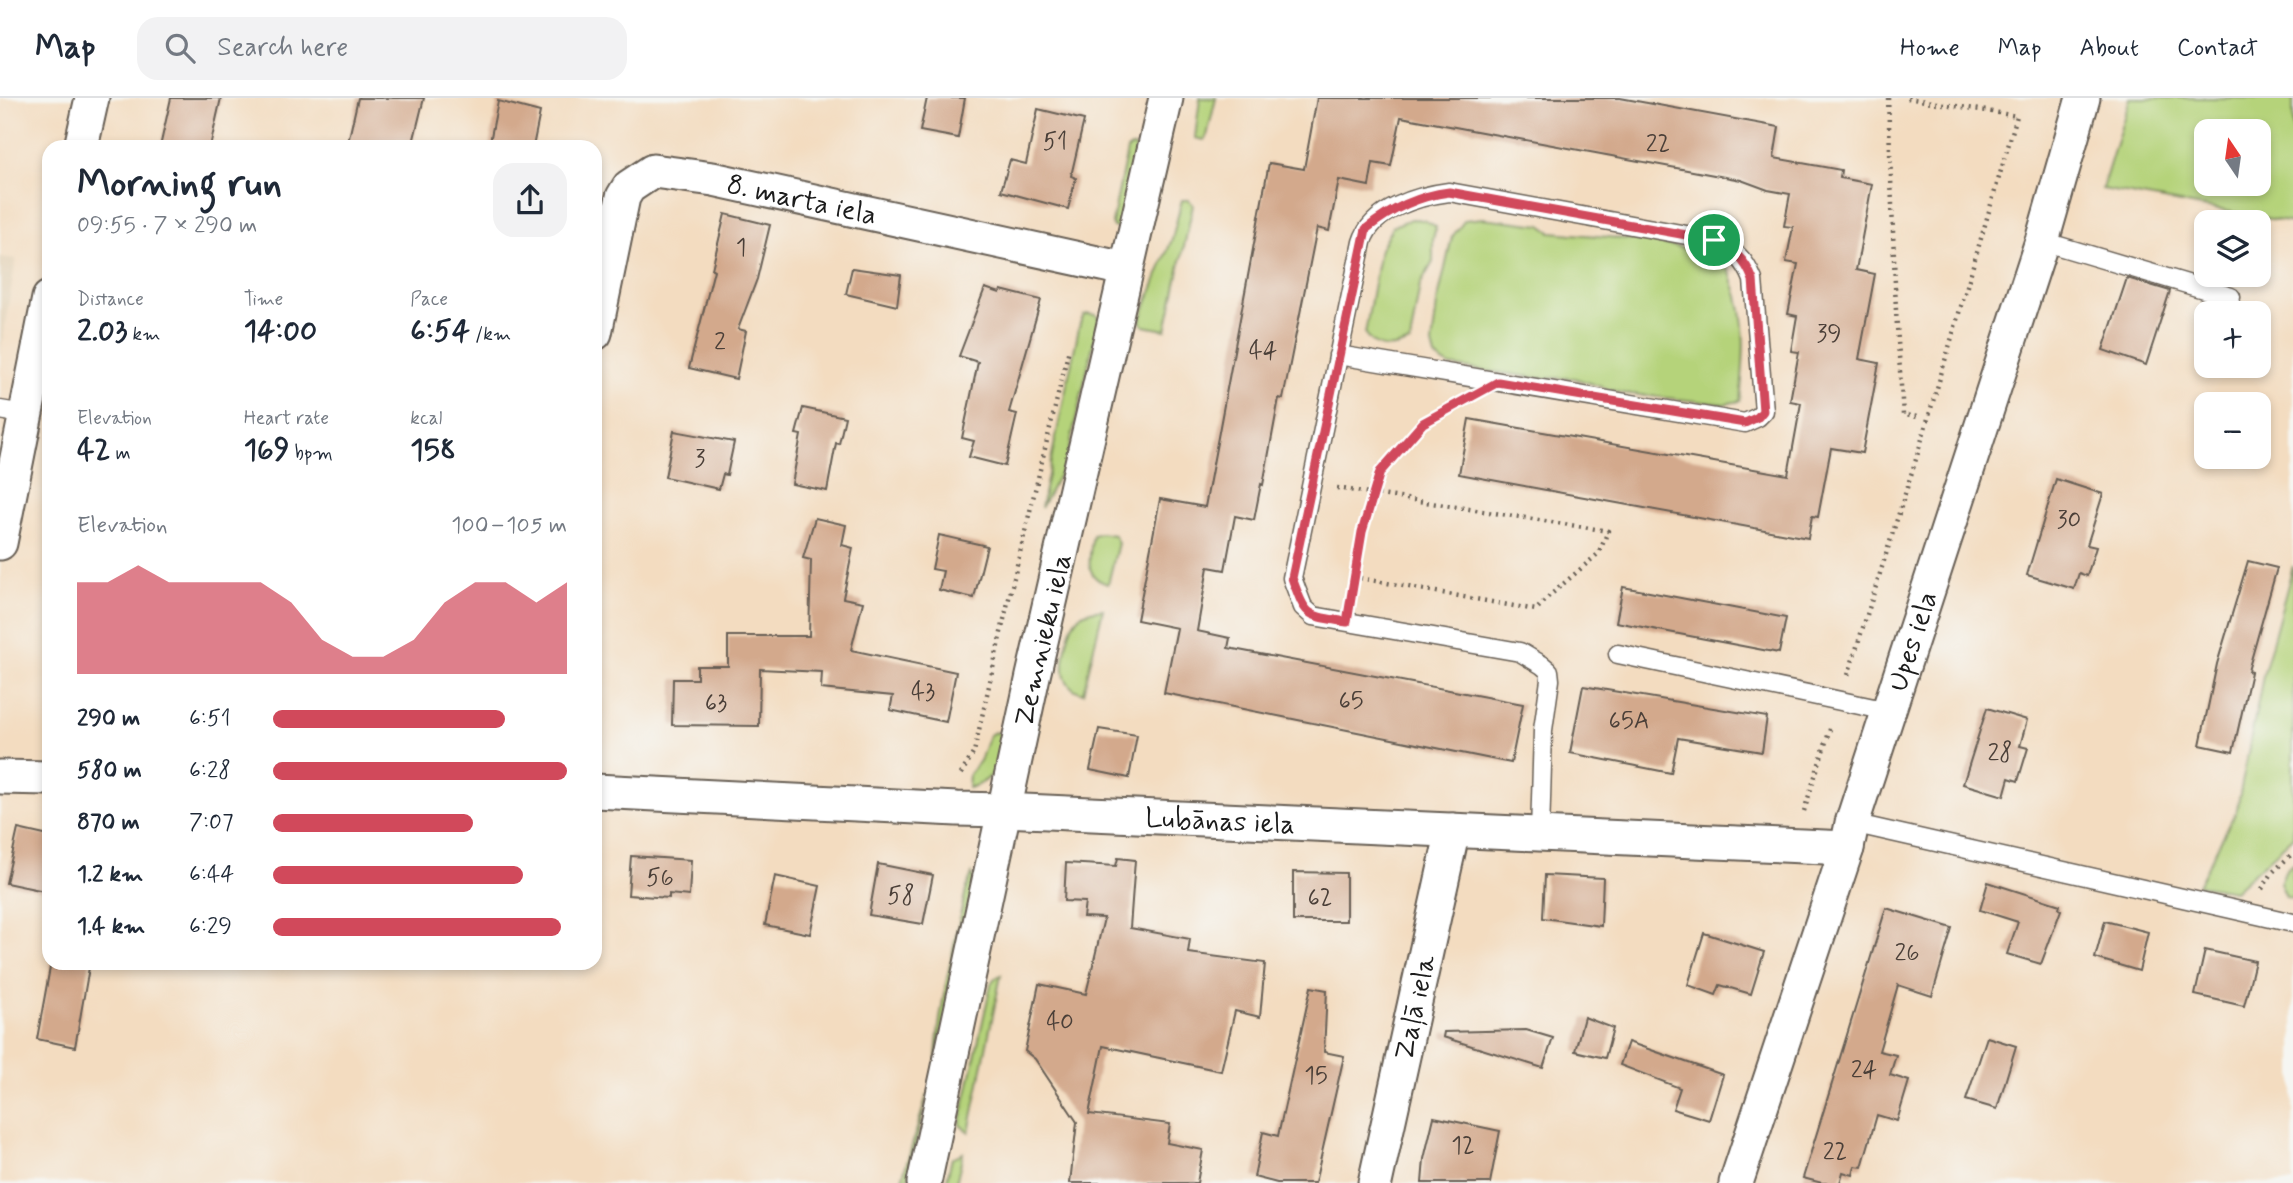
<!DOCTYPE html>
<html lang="en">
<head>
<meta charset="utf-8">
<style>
	:root { --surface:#fff; --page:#f2f2f3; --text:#1f2937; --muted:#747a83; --line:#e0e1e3; --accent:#d1495b }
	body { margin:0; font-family:Mynerve,sans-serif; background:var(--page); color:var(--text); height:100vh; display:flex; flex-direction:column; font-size:26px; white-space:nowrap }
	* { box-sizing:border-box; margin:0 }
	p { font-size:23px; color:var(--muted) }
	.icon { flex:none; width:38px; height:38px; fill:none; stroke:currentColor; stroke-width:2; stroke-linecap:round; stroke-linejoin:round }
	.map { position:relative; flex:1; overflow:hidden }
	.side { position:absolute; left:42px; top:42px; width:560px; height:830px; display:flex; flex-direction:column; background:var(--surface); border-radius:21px; box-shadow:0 4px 10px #0003 }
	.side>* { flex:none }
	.needle { width:46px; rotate:347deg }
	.buttons { position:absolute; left:2194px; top:21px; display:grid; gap:14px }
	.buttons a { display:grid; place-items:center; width:77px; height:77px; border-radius:14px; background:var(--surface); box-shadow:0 4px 10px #0003; font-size:35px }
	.pin { position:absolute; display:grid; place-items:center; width:60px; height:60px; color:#fff; margin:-30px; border:4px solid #fff; border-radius:50%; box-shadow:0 2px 7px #0007 }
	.round { display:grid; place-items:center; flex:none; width:74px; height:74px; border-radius:21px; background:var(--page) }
	.summary { display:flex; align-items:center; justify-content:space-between; height:119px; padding:0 35px }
	h1 { font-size:38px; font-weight:700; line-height:52px }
	.figures { display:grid; grid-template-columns:repeat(3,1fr); gap:10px; height:119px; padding:7px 35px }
	.figures div { display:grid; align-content:center }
	.figures b { font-size:30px; font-weight:700 }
	.figures small { font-size:19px; font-weight:400 }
	.figures p { font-size:19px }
	.chart { height:196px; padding:14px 35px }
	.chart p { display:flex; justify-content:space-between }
	.chart svg { width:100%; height:126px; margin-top:7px; fill:var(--accent); opacity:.7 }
	ul { padding:0 35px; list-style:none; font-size:23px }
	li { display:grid; grid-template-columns:112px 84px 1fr; align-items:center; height:52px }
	li i { height:18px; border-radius:9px; background:var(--accent) }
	header { display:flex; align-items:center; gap:42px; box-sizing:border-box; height:98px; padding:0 35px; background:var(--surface); border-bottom:2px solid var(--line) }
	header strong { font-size:33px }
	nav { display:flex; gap:38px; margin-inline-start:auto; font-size:24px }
	.search { width:490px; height:63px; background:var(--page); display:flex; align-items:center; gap:18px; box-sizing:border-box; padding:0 24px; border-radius:21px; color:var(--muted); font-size:26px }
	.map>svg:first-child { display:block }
</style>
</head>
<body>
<header>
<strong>Map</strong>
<div class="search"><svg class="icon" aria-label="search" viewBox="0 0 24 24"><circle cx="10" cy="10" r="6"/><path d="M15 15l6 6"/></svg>Search here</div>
<nav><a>Home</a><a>Map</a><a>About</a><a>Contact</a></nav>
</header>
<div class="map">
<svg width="2293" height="1085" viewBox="0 0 2293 1085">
	<rect width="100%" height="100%" fill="#f6f6f2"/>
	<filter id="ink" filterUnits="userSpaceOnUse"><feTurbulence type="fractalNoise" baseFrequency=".0143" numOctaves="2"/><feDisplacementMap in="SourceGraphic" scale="14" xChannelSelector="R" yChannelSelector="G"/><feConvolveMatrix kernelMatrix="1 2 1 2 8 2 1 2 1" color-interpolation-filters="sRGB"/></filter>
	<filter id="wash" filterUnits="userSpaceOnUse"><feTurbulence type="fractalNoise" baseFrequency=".00686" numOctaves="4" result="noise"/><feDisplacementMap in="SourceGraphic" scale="28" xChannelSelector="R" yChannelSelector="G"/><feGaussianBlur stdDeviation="1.57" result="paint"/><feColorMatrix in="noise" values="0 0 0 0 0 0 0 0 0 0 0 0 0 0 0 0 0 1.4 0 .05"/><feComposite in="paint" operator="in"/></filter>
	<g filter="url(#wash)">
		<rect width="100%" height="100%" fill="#f3dcc0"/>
		<path fill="#e2d0b4" d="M 0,159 L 16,161 L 0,257 Z"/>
		<g fill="#b5d37a" stroke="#68784b" stroke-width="2" fill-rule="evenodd">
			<path d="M 1200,0 L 1216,0 L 1207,38 L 1204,42 L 1195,40 Z"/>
			<path d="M 2130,0 L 2293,0 L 2293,125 L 2102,91 ZM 2207,33 L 2259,33 L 2259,86 L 2207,86 Z"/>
			<path d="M 1131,49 L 1135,49 L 1136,54 L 1121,125 L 1117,130 L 1113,129 L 1112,125 L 1127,52 Z"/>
			<path d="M 1182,102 L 1189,102 L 1193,107 L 1166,232 L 1144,228 L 1140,223 L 1172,141 Z"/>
			<path d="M 1483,120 L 1541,127 L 1551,134 C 1591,138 1702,142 1728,171 C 1731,175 1732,182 1734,186 C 1748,223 1744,264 1740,303 L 1724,306 L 1621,295 L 1574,280 L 1539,280 L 1450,268 L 1435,259 L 1432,246 L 1437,206 L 1452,139 L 1465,122 Z"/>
			<path d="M 1411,121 C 1420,121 1428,122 1436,129 L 1433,141 L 1433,164 L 1420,187 L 1410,244 C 1391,252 1376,253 1365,236 L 1380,151 L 1393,128 Z"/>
			<path d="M 1089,216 L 1096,217 L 1099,221 L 1066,364 L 1041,410 L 1080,225 L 1084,217 Z"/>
			<path d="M 1100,435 L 1114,437 L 1118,445 L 1108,486 C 1082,479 1090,457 1093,437 Z"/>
			<path d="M 2293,468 L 2293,739 L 2234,793 L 2198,787 L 2237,711 L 2263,578 Z"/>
			<path d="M 1103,511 L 1083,595 C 1058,588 1063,564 1067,544 C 1069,536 1071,526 1078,519 C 1085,513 1095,512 1103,511 Z"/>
			<path d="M 995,634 L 1006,638 C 1001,664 997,683 968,690 L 969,676 L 980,663 L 989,637 Z"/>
			<path d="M 2293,765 L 2293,801 L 2286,799 L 2280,785 L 2285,773 Z"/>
			<path d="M 972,776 L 974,781 L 936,962 C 938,918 948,876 957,834 C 961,815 964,793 972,776 Z"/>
			<path d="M 1001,877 L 969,1034 L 960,1027 L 991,886 L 994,881 Z"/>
			<path d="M 927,997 L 907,1085 L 901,1085 Z"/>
			<path d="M 963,1055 L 956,1085 L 946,1085 L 952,1060 Z"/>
		</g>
		<g id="blocks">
			<g fill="#d3a98c">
				<path d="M 171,0 L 221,0 L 210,49 L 160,49 Z"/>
				<path d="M 358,0 L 424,0 L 412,49 L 347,49 Z"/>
				<path d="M 927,0 L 965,0 L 958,40 L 920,33 Z"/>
				<path d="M 1317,0 L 1620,0 L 1779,29 L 1774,60 L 1841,72 L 1840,80 L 1872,86 L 1856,172 L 1875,176 L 1859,261 L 1879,265 L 1862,355 L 1831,350 L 1818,419 L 1812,418 L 1808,440 L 1459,376 L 1469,321 L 1788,377 L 1801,305 L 1790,303 L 1799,254 L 1791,253 L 1797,218 L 1788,216 L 1798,166 L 1786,164 L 1793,129 L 1784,128 L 1790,96 L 1768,92 L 1741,82 L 1401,19 L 1391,68 L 1373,65 L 1369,88 L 1339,82 L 1329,133 L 1317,130 L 1283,301 L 1279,300 L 1263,387 L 1261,386 L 1254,422 L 1235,418 L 1225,472 L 1208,469 L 1197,533 L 1230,540 L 1228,550 L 1523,606 L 1511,665 L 1164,595 L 1177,530 L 1137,522 L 1160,401 L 1205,409 L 1269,65 L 1304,71 Z"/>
				<path d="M 498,3 L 540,14 L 533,49 L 489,49 Z"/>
				<path d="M 1038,11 L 1084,22 L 1071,78 L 1076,80 L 1068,111 L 1001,93 L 1010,62 L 1026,66 Z"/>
				<path d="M 725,116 L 770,127 L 757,181 L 738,231 L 746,233 L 736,281 L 689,270 L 714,172 L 712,171 Z"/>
				<path d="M 852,170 L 901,177 L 897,208 L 846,196 Z"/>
				<path d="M 2127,180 L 2170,193 L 2146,267 L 2103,252 Z"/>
				<path d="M 985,190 L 1000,195 L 1001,192 L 1041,202 L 1009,314 L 1017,316 L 1005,368 L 969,359 L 974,343 L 962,340 L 978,264 L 959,258 Z"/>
				<path d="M 803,310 L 845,319 L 839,346 L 836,345 L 827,393 L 792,386 L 801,337 L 796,336 Z"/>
				<path d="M 674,333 L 734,344 L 727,377 L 723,376 L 719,391 L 665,379 Z"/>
				<path d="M 2056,381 L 2103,396 L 2087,447 L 2096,449 L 2087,478 L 2079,475 L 2074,491 L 2027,477 Z"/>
				<path d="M 815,420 L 846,427 L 842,447 L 853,450 L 843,500 L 863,504 L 851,552 L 956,574 L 946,624 L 890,612 L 893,598 L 821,591 L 822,574 L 760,571 L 759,628 L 672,627 L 673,581 L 697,581 L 697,568 L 728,568 L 728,538 L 809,538 L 811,462 L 803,460 Z"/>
				<path d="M 939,437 L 987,448 L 974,500 L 939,492 L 943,473 L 932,471 Z"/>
				<path d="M 2248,463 L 2277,470 L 2248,573 L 2251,574 L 2233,654 L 2200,647 L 2217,566 Z"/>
				<path d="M 1623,489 L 1786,520 L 1779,555 L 1616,524 Z"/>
				<path d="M 1583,588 L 1767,619 L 1762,654 L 1678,640 L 1671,675 L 1570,655 Z"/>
				<path d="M 1987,610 L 2027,622 L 2020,648 L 2028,650 L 2018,683 L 2009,680 L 2004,698 L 1963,686 Z"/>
				<path d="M 1099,631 L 1137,637 L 1129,680 L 1090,672 Z"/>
				<path d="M 18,731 L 49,738 L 49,794 L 6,785 Z"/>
				<path d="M 631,758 L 691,762 L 689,798 L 669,796 L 669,800 L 628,797 Z"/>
				<path d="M 1118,760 L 1135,762 L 1130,830 L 1190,841 L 1188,855 L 1265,865 L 1260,919 L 1235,913 L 1221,973 L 1103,948 L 1089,1016 L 1170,1026 L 1167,1045 L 1203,1052 L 1197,1085 L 1070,1085 L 1077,1024 L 1035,961 L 1025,953 L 1039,886 L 1086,896 L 1104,820 L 1083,819 L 1085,804 L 1064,803 L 1066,765 L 1116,768 Z"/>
				<path d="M 878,766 L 933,777 L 923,826 L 869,817 Z"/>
				<path d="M 1293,774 L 1346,775 L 1346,823 L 1293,823 Z"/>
				<path d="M 1545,777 L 1603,780 L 1601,828 L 1543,820 Z"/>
				<path d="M 775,778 L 820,788 L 810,836 L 765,827 Z"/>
				<path d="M 1988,784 L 2060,807 L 2059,811 L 2061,812 L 2041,866 L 2007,856 L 2018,824 L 1980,812 Z"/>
				<path d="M 1886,810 L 1952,830 L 1932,898 L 1898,887 L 1879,953 L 1896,957 L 1890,977 L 1909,983 L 1897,1023 L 1877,1017 L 1862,1069 L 1855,1068 L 1853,1077 L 1843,1074 L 1840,1085 L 1822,1085 L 1803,1080 Z"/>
				<path d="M 2105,823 L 2148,834 L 2139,873 L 2095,860 Z"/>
				<path d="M 1704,835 L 1764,854 L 1751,896 L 1720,887 L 1716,897 L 1688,887 Z"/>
				<path d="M 2205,852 L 2255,863 L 2244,908 L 2195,897 Z"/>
				<path d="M 51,864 L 90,864 L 75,949 L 37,941 Z"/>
				<path d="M 1311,889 L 1327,892 L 1324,954 L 1344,958 L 1315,1085 L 1277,1085 L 1254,1079 L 1263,1034 L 1278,1038 Z"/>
				<path d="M 1584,919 L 1613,930 L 1605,960 L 1575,953 Z"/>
				<path d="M 1526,932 L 1553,940 L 1543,970 L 1443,939 L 1444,934 Z"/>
				<path d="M 1987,939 L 2016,948 L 1997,1011 L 1966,1002 Z"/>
				<path d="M 1628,944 L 1723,977 L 1709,1022 L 1673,1011 L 1680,990 L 1620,967 Z"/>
				<path d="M 1434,1019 L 1500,1033 L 1490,1085 L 1422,1085 L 1424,1061 Z"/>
			</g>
		</g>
	</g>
	<g filter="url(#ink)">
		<use href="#blocks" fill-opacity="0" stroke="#675f55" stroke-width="2"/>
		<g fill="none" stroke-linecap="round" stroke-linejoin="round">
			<g stroke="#675f55" stroke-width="21">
				<g id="service">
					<path d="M 2042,143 L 2231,199"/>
					<path d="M 1338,257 L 1745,325 L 1758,319 L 1764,313 L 1753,182 C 1744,159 1735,154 1714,142 L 1449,94 C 1418,98 1372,111 1362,144 L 1292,480 L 1303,509 L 1313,518 L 1520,554 L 1542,567 L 1549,573 L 1550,582 L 1543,632 L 1540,736"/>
					<path d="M 0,312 L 24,316"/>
					<path d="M 1618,556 L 1888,613"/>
					<path d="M 1852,725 L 2293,825"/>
				</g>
			</g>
			<g stroke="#675f55" stroke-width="37">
				<g id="minor">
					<path d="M 81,49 L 92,0"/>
					<path id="s1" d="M 595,235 L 623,99 L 629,89 L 653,73 L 713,81 L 1125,171"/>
					<path d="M 0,445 L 49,200"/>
					<path d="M 0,679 L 49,680"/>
					<path id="s2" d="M 595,693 L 957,711 L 1004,712 L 1847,750"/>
					<path id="s3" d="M 924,1085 L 1033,578 L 1166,0"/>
					<path id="s4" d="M 1375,1085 L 1453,732"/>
					<path id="s5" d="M 1736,1085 L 1847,750 L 1852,725 L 2042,143 L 2083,0"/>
				</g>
			</g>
			<g stroke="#675f55" stroke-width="4.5" stroke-dasharray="2 5" stroke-linecap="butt">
				<path d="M 1888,0 L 1896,213 L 1903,317 L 1919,319"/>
				<path d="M 1337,390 L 1608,433 L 1599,455 L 1548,499 L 1536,512 L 1354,479"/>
				<path d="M 1351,499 L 1362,434 L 1380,374 L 1423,325 L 1457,306"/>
				<path d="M 1848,577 L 1917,358 L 2017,18 L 1907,0"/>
				<path d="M 961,676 L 974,654 L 1005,517 L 1069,251"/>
				<path d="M 1804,713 L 1831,628"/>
				<path d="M 2262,791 L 2273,774 L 2293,755"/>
			</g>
			<use href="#service" stroke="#fff" stroke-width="18"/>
			<use href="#minor" stroke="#fff" stroke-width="33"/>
		</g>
	</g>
	<g fill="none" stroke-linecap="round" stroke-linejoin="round" filter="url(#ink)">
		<g stroke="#fff" stroke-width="14">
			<path id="route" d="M 1449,94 L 1714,142 C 1735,154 1744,159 1753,182 L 1763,313 L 1758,319 L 1745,325 L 1498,284 L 1423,325 L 1380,374 L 1362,434 L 1347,524 C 1305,517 1307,520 1292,480 L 1366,131 C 1391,111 1417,98 1449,94 Z"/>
		</g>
		<use href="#route" stroke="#d1495b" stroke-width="9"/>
	</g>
	<g text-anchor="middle" stroke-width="5" stroke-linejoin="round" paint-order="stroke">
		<g font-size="24" fill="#4a3f38">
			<text x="1055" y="51">51</text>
			<text x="1658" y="53">22</text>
			<text x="741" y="157">1</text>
			<text x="1829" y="243">39</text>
			<text x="720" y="251">2</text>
			<text x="1263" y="260">44</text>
			<text x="700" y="368">3</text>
			<text x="2069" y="429">30</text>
			<text x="923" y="601">43</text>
			<text x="1351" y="610">65</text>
			<text x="716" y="612">63</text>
			<text x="1629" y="630">65A</text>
			<text x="2000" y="662">28</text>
			<text x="660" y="787">56</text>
			<text x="901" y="805">58</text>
			<text x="1320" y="807">62</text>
			<text x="1907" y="862">26</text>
			<text x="1060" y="931">40</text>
			<text x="1864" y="979">24</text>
			<text x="1316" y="985">15</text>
			<text x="1463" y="1055">12</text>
			<text x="1835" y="1061">22</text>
		</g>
		<g font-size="28" fill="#1c1c1c" stroke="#f6f6f2">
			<text dy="10" stroke="none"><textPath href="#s1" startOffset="331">8. marta iela</textPath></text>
			<text dy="10" stroke="none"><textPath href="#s3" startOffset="556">Zemnieku iela</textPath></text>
			<text dy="10" stroke="none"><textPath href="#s5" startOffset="570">Upes iela</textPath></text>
			<text dy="10" stroke="none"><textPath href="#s2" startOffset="626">Lubānas iela</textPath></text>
			<text dy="10" stroke="none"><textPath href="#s4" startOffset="180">Zaļā iela</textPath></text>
		</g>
	</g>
</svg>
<div class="buttons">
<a><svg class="needle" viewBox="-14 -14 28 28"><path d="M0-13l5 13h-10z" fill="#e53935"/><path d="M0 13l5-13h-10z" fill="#747a83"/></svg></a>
<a><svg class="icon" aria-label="layers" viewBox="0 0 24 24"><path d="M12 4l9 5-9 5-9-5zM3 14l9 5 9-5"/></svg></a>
<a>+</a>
<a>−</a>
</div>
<div class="pin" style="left:1714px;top:142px;background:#1e9e55"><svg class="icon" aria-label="arrive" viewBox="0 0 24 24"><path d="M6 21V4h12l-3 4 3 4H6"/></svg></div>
<section class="side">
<div class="summary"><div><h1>Morning run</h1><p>09:55 · 7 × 290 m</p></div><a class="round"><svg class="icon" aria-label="share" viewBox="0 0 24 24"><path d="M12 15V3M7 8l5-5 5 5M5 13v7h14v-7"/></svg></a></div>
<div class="figures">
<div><p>Distance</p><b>2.03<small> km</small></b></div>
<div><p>Time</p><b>14:00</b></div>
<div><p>Pace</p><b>6:54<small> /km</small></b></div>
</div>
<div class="figures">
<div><p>Elevation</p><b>42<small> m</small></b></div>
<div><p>Heart rate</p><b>169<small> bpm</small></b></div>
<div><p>kcal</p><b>158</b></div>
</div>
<div class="chart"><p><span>Elevation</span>100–105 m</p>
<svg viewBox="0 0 160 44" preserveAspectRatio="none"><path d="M0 44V12L10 12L20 6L30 12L40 12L50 12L60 12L70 19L80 32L90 38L100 38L110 32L120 19L130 12L140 12L150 19L160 12V44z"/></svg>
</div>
<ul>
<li><b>290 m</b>6:51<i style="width:79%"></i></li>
<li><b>580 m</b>6:28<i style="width:100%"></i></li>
<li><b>870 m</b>7:07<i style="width:68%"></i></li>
<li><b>1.2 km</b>6:44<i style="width:85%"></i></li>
<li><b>1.4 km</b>6:29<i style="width:98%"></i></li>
</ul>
</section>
</div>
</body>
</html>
